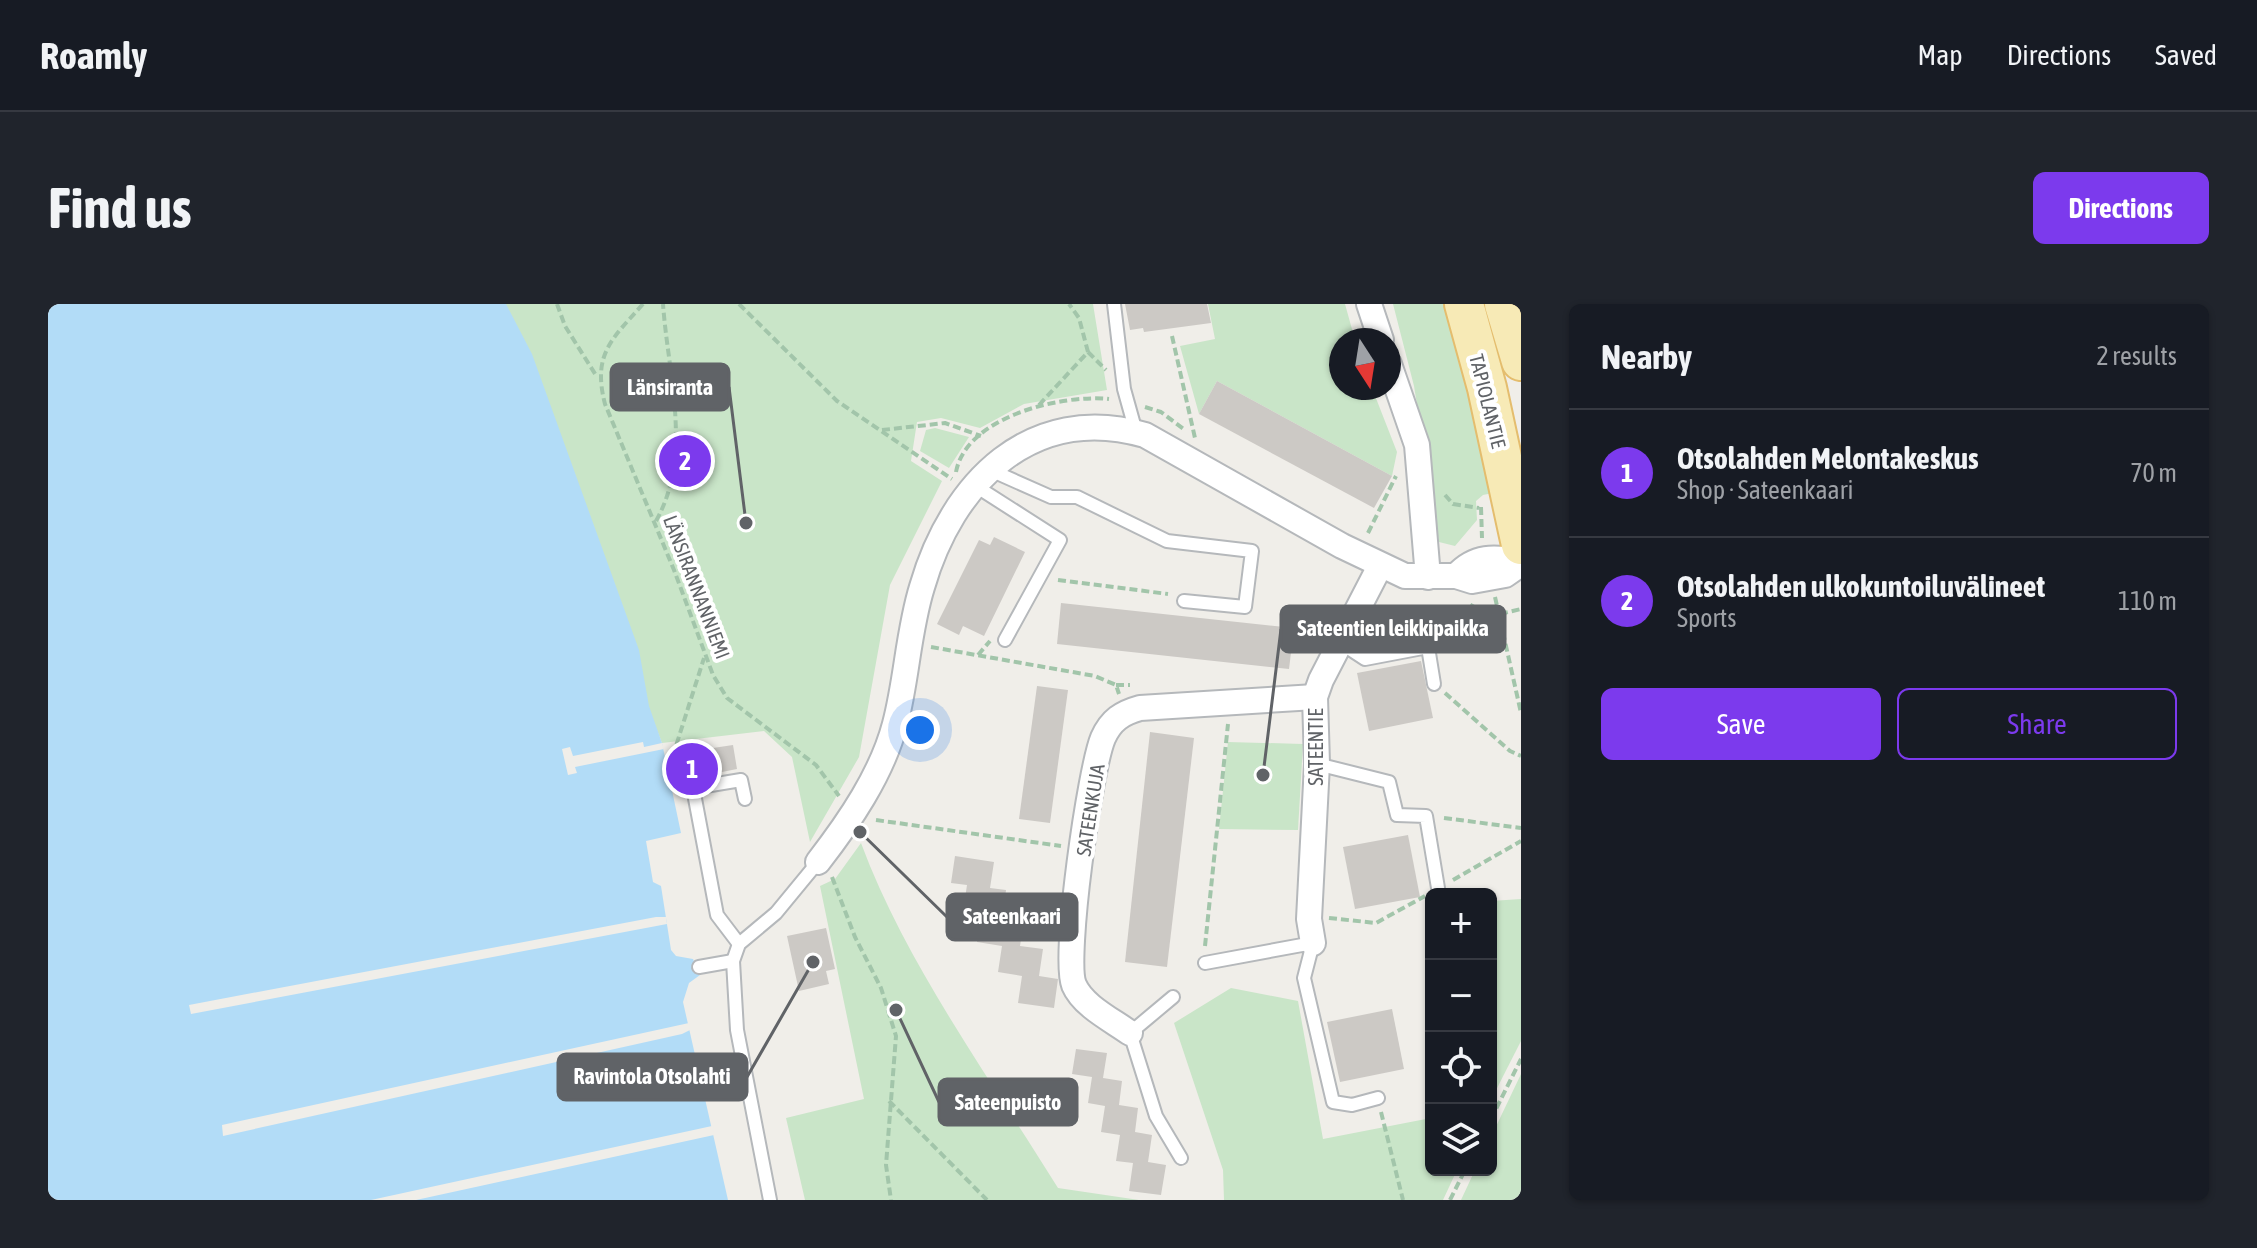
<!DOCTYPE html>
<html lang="en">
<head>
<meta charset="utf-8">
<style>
	:root { --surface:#171b24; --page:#20242c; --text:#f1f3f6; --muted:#9ea1a6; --line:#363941; --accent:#7c3aed }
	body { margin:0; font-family:"Asap Condensed",sans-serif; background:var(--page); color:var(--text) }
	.controls { position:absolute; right:24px; bottom:24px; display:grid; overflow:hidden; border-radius:12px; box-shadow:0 2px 6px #0004 }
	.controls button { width:72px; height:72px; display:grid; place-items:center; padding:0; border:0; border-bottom:2px solid var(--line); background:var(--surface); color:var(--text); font:40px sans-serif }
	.compass { position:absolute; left:1281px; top:24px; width:72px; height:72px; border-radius:50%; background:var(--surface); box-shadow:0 2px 6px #0004; rotate:168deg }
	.you { position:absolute; left:872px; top:426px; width:28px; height:28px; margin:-20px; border:6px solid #fff; border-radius:50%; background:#1a73e8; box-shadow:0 0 0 12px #1a73e833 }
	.badge { display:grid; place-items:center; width:52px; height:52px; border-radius:50%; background:var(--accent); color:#fff; font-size:26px; font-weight:700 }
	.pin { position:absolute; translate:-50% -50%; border:4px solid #fff; box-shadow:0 2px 8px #0006 }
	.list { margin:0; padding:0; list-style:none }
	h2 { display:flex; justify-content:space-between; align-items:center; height:104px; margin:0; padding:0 32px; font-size:34px }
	h2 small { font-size:26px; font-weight:400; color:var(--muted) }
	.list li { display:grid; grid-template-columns:52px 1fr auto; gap:24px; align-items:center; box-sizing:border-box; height:128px; padding:0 32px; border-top:2px solid var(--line) }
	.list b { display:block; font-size:30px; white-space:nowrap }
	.list p { margin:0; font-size:26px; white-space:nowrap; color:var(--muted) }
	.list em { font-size:26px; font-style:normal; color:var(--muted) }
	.actions { display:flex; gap:16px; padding:24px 32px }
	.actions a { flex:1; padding:18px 0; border:2px solid var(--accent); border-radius:12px; text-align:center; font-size:28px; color:var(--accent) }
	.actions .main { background:var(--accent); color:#fff }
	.icon { flex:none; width:44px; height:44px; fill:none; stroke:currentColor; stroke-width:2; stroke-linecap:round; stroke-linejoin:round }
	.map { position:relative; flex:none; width:1473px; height:896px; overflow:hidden; border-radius:12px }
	header { display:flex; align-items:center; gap:48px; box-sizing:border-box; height:112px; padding:0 40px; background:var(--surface); border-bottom:2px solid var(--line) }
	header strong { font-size:38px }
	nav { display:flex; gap:44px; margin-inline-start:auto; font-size:28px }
	.intro { display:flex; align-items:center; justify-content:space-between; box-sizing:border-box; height:192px; padding:0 48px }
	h1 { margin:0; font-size:56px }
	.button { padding:20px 36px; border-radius:12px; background:var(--accent); color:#fff; font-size:28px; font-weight:700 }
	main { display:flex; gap:48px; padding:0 48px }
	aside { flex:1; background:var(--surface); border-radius:12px; box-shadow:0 2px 6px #0004 }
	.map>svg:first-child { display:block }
	.green { fill:#c9e5c8 }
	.water { fill:#b2dcf7 }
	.pier { fill:#f0eee9 }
	.building { fill:#ccc9c5 }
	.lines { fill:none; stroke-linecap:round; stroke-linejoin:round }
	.service-casing { stroke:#b5b8bb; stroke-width:16 }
	.minor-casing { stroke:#b5b8bb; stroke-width:28 }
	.primary-casing { stroke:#e4bd6e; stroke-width:42 }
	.path { stroke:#a2c5aa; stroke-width:4; stroke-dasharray:8 4; stroke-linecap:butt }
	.service { stroke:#fff; stroke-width:12 }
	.minor { stroke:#fff; stroke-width:24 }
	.primary { stroke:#f7eab6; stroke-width:38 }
	.labels { text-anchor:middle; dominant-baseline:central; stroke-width:8; stroke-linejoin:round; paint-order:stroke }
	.street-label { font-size:20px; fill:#606367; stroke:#fff }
	.leader { fill:none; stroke:#606367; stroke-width:3 }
	.callout-dot { fill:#606367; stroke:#fff; stroke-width:3 }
	.callout { fill:#606367; stroke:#606367; stroke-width:3 }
	.callout-label { font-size:22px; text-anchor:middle; font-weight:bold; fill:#fff }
</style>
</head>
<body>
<header>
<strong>Roamly</strong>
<nav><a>Map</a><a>Directions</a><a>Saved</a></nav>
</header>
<div class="intro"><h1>Find us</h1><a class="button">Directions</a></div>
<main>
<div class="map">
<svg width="1473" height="896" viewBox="0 0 1473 896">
	<rect width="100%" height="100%" fill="#f0eee9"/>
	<g class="green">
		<polygon points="442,0 1045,0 1059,86 976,100 932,124 893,114 869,118 863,157 894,177 842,281 811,453 762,538 744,453 716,427 614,439"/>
		<polygon points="1160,0 1297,0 1307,36 1293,36 1293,84 1324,84 1349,148 1344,172 1169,77 1151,110 1132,42 1167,35"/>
		<polygon points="1345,0 1401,0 1450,188 1435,191 1428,197 1429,216 1407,242 1391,238 1366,82"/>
		<polygon points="887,124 921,133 901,164 872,147 878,126"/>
		<polygon points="1180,438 1255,440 1250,526 1171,525"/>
		<path d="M813,539C858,660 942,774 1010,884L1091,896H757L738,814L816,795L772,582L787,575Z"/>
		<polygon points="1473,595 1473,737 1443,796 1443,597"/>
		<polygon points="1183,684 1250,697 1275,835 1383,814 1383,866 1409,866 1395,896 1176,896 1175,866 1126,719"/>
		<polygon points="1473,770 1473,896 1413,896 1427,866 1443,866 1443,833"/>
	</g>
	<polygon class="water" points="0,0 458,0 484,50 591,346 601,402 614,439 633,529 598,537 605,578 613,582 623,646 628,652 645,655 652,671 641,679 635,698 680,896 0,896"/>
	<g class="pier">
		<polygon points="595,438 596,443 614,439 616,445 527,463 529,469 520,471 514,445 522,443 525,452"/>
		<polygon points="608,613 618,613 619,620 143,710 141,701"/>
		<polygon points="641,719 642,726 634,730 175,832 174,821"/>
		<polygon points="664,822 666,831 368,896 323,896"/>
	</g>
	<g class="building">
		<polygon points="1077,0 1159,0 1163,19 1096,28 1095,24 1082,26"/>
		<polygon points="1169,77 1344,172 1326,204 1151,110"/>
		<polygon points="946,233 977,248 936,332 915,322 911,331 889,320 931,236 942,241"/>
		<polygon points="1013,299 1246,324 1241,365 1009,340"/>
		<polygon points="1373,357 1385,414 1321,427 1309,369"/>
		<polygon points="989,382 1020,386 1002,519 971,515"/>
		<polygon points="1102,428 1146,434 1119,663 1077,658"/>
		<polygon points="685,441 689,465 669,469 665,444"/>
		<polygon points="1360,531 1372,593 1307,605 1295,543"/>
		<polygon points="907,552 946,558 942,584 958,586 955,611 976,615 972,642 995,645 991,672 1010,675 1006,704 970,699 974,672 950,668 954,642 929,638 933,611 915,608 919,581 903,579"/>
		<polygon points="778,624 787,665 778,667 781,680 751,687 739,632"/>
		<polygon points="1344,705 1356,765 1292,778 1279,718"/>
		<polygon points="1028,745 1059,749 1055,774 1074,777 1071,801 1090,804 1087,828 1104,831 1100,858 1118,861 1113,891 1081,887 1085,859 1068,857 1072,831 1053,828 1057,802 1040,799 1044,773 1024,770"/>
	</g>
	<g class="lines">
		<defs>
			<g id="service">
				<polyline points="1066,0 1076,85 1088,128"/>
				<polyline points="940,165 1003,193 1029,193 1119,237 1204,247 1197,303 1136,297"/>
				<polyline points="926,181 1012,236 957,336"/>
				<polyline points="1291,338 1317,355 1380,343 1386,380"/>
				<polyline points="1269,460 1341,478 1349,511 1378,512 1390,584"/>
				<polyline points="691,640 669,611 645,484 693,476 697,495"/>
				<polyline points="1157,659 1265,639 1256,674 1285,798 1304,801 1330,794"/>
				<polyline points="651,663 685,657"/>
				<polyline points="1125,693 1082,729 1108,812 1133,854"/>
				<polyline points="722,896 689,726 685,657 691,640 728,609 770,558"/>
			</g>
			<g id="minor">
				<polyline points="1321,0 1333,36"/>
				<polyline points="1341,60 1369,141 1380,273"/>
				<path d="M1408,272C1427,251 1446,253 1473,257"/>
				<path d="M770,558C801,518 834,470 847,420C859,375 860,328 874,283C904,179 983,98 1097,131L1294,242L1357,272H1408L1424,277L1457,271L1473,260"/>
				<polyline points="1265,639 1261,615 1269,460 1267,393 1273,376 1332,262"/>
				<path d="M1082,729C1064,716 1035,702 1026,681C1015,654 1042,465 1055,434C1063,416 1074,409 1092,404L1267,393"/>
			</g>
			<g id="primary">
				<polyline points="1416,0 1439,84 1473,241"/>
				<polyline points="1456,0 1473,57"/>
			</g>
		</defs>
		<use href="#service" class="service-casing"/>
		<use href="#minor" class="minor-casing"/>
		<use href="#primary" class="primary-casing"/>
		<g class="path">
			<polyline points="509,0 517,22 549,73"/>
			<path d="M595,0C564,35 544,50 557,100L626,266L665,371L679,394L768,461L791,492"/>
			<polyline points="691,0 789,97 904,175"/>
			<polyline points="1124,32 1147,134"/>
			<polyline points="1040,48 1058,66"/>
			<polyline points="991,101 1040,48 1031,14 1021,0"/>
			<polyline points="1097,103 1113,108 1137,126"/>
			<polyline points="834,126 897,119 933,132"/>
			<path d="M908,168C918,113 1013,90 1061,95"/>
			<polyline points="1397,191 1405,200 1431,204"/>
			<polyline points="1433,203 1434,234"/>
			<path d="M608,217C645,151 620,71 615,0"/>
			<polyline points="1320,229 1348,172"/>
			<polyline points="1010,276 1120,290"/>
			<polyline points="1447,293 1473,409"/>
			<polyline points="1452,310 1473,305"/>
			<polyline points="1395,340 1401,339 1425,300"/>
			<polyline points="883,343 1047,372 1068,381 1071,390"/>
			<polyline points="930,351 942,337"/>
			<polyline points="1068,381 1082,381"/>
			<polyline points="1397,389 1462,447 1473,452"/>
			<polyline points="630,476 627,445 656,354"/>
			<polyline points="1396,514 1473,524"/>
			<polyline points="828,516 1013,542"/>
			<polyline points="784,573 807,633 833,684 848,732 838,861 843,896"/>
			<polyline points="1405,576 1473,537"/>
			<polyline points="1281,614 1328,619 1377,592"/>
			<polyline points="1157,642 1180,420"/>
			<polyline points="841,797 939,896"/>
			<polyline points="1333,808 1355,896"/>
			<polyline points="1443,815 1473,755"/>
			<polyline points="1402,896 1417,866"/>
		</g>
		<use href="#service" class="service"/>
		<use href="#minor" class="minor"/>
		<use href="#primary" class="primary"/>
	</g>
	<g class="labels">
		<g class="street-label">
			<text transform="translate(1440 97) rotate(76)">TAPIOLANTIE</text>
			<text transform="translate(649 283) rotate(69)">LÄNSIRANNANNIEMI</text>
			<text transform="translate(1267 443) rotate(-90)">SATEENTIE</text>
			<text transform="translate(1042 506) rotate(-81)">SATEENKUJA</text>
		</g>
	</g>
	<path class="leader" d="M698 219L681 83M1215 471L1233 325M812 528L899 613M765 658L699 773M848 706L891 798"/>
	<g class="callout-dot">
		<circle cx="698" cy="219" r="8"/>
		<circle cx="1215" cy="471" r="8"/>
		<circle cx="812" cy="528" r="8"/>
		<circle cx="765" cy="658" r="8"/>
		<circle cx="848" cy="706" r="8"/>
	</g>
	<g class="callout">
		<rect x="563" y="60" width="118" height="46" rx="8"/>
		<rect x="1233" y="302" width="224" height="46" rx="8"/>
		<rect x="899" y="590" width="130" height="46" rx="8"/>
		<rect x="510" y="750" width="189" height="46" rx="8"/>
		<rect x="891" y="775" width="138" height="46" rx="8"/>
	</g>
	<g class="callout-label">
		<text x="622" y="91">Länsiranta</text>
		<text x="1345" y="332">Sateentien leikkipaikka</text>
		<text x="964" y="620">Sateenkaari</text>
		<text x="604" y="780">Ravintola Otsolahti</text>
		<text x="960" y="806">Sateenpuisto</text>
	</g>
</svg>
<div class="controls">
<button>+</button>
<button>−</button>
<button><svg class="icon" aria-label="locate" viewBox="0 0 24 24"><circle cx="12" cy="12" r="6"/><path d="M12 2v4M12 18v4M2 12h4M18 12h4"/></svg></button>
<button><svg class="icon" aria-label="layers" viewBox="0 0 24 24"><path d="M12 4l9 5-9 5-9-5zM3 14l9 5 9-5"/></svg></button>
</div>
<svg class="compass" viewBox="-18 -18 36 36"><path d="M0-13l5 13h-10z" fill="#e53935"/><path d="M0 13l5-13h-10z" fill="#9ea1a6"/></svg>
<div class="you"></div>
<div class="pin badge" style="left:644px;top:465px">1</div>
<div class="pin badge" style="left:637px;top:157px">2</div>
</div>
<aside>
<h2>Nearby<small>2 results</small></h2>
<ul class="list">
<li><span class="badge">1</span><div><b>Otsolahden Melontakeskus</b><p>Shop · Sateenkaari</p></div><em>70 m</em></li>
<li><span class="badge">2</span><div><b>Otsolahden ulkokuntoiluvälineet</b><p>Sports</p></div><em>110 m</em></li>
</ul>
<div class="actions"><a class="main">Save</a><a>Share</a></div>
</aside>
</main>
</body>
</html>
